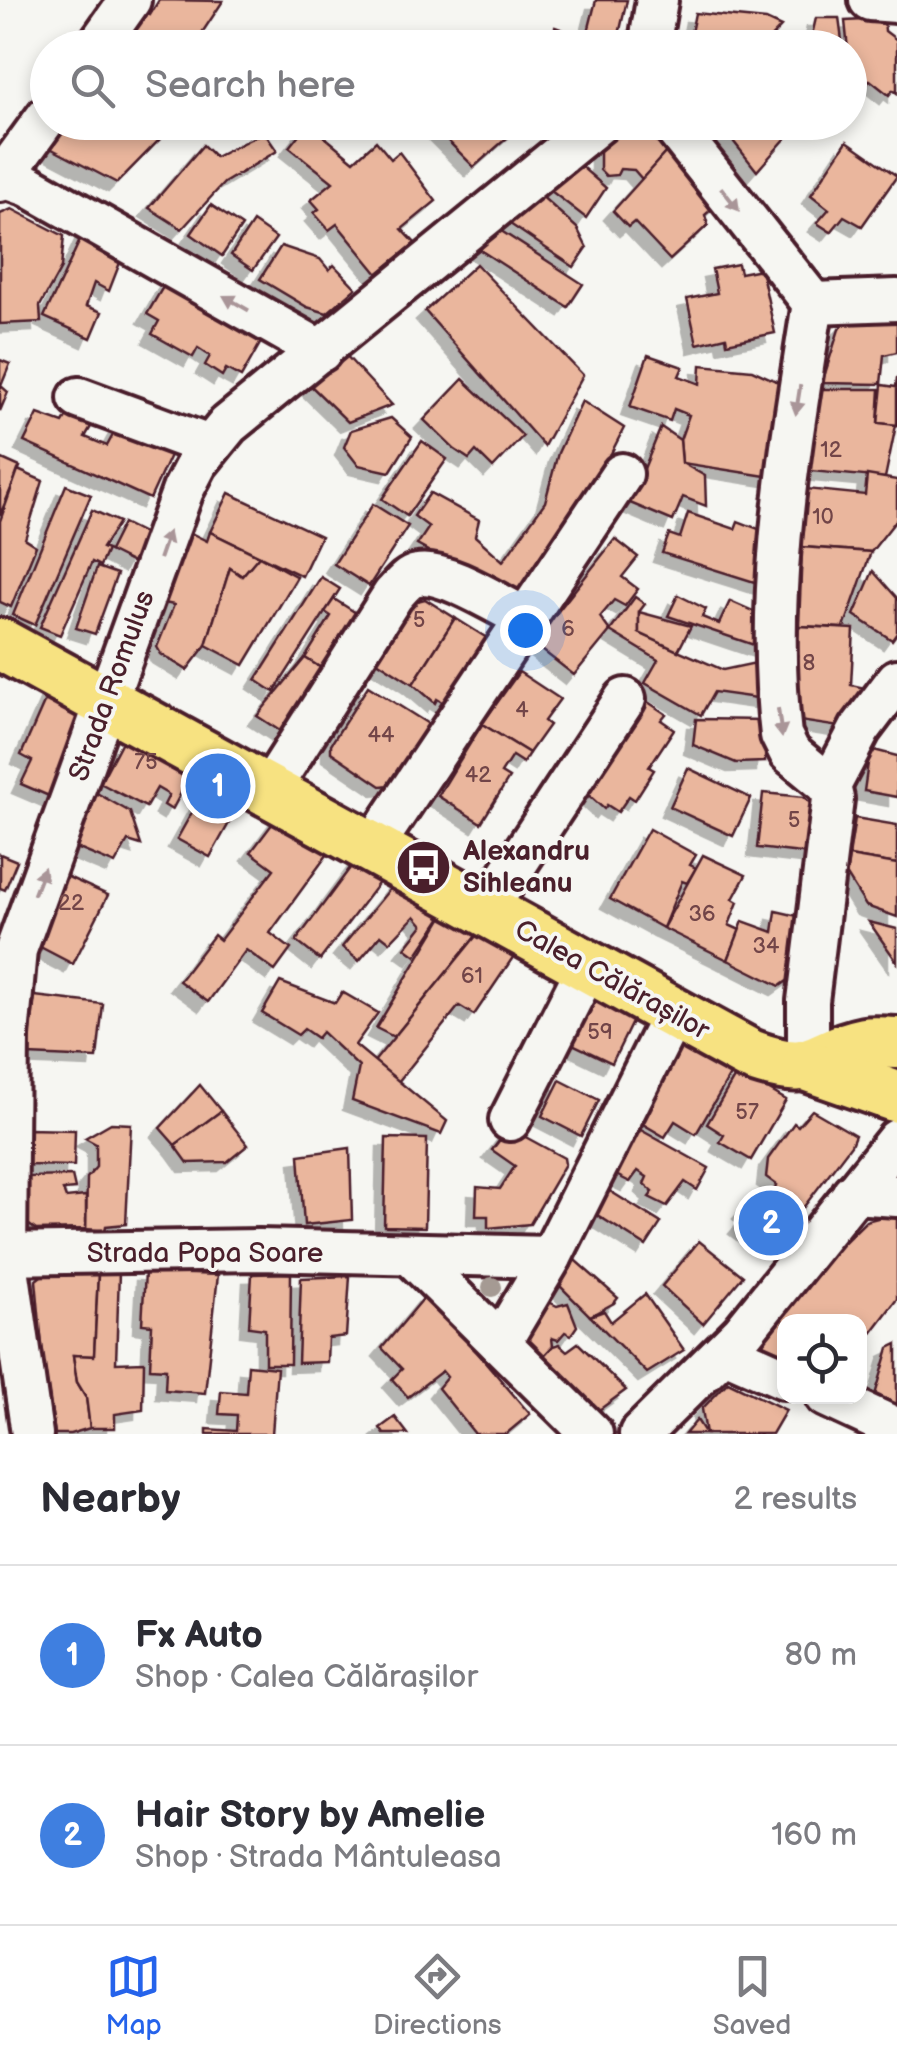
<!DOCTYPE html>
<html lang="en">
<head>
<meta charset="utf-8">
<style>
	:root { --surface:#fff; --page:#f2f2f3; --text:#2b2b33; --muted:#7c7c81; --line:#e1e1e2; --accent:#2563eb }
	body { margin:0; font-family:"Balsamiq Sans",sans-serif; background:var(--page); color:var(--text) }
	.controls { position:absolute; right:30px; bottom:30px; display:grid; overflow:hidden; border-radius:20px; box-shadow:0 5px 15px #0003 }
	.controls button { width:90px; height:90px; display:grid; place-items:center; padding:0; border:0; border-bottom:2px solid var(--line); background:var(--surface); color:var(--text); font:50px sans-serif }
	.you { position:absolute; left:525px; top:630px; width:35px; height:35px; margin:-25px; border:8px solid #fff; border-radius:50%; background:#1a73e8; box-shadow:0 0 0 15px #1a73e833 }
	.badge { display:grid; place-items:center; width:65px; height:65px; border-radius:50%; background:var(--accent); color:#fff; font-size:32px; font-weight:700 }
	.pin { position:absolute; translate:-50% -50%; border:5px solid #fff; box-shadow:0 2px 10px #0006 }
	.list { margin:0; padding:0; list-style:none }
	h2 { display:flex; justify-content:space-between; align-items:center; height:130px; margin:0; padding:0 40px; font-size:42px }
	h2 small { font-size:32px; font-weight:400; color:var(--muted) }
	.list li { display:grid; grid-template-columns:65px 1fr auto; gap:30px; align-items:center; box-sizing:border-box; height:180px; padding:0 40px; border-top:2px solid var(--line) }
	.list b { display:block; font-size:38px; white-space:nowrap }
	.list p { margin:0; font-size:32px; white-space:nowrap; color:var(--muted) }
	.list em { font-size:32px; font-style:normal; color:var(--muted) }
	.icon { flex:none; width:55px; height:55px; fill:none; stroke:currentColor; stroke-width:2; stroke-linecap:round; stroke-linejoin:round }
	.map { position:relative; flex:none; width:897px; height:1434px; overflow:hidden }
	.search { position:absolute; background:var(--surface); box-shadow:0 5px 15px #0003; left:30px; right:30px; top:30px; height:110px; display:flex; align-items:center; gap:25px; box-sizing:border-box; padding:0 35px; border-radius:55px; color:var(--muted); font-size:38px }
	.sheet { height:490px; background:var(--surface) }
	nav { display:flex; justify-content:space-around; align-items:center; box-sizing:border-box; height:140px; border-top:2px solid var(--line); background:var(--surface); font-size:28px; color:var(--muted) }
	nav a { display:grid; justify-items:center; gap:5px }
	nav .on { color:var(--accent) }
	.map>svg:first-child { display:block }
	.building { fill:#eab69d; stroke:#4a1f2b; stroke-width:2.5; filter:url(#shadow) }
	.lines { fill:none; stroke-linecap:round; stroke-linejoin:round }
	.minor-casing { stroke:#4a1f2b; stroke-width:48 }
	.major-casing { stroke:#4a1f2b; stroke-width:58 }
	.minor { stroke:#f6f6f2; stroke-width:40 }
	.major { stroke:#f7e281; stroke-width:50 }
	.tree { fill:#a59a93 }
	.oneway { fill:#a99598 }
	.labels { text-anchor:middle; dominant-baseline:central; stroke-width:8; stroke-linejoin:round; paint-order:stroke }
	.number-label { font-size:22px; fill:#724548 }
	.street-label { font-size:28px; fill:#4a1f2b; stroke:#f6f6f2 }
	.poi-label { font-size:28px; font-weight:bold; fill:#4a1f2b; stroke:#f6f6f2; text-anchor:start }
</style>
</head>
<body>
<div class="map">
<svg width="897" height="1434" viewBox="0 0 897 1434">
	<defs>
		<filter id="shadow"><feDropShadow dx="-9" dy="9" stdDeviation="0" flood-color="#0004"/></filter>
	</defs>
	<rect width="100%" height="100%" fill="#f6f6f2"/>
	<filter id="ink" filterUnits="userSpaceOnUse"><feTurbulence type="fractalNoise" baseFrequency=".01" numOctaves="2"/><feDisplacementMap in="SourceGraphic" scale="20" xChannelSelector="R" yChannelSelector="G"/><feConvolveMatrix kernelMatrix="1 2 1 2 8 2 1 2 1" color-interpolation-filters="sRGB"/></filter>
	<g filter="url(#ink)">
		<g class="building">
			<polygon points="159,0 223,1 192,48 111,48 137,7 150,15"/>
			<polygon points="596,0 627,0 617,43 587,36"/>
			<polygon points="695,13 766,20 781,27 761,48 688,48"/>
			<polygon points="816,18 839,18 843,48 809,48"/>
			<polygon points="884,19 885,31 897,40 897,93 893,90 889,95 870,80 863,89 851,79 845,21"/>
			<polygon points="555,27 599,43 598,48 548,48"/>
			<polygon points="450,30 479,48 436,48"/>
			<polygon points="58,122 156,122 168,131 117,183 52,149 49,133"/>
			<polygon points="446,122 525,122 474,167 438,131"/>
			<polygon points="718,122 800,122 757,171"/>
			<polygon points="308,123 354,161 376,141 391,159 399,152 436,201 402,229 415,243 378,274 337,224 329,230 314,213 319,209 311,200 333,182 289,147"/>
			<polygon points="605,128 647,128 667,151 642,179 634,170 620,169 617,175 606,176 600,170 600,153 592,153"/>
			<polygon points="264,132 277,151 224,183 182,229 149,208 203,145 215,157"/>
			<polygon points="847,141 897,176 862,226 844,216 831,232 817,223 829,209 811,195"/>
			<polygon points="667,151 719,203 705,215 708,225 670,260 634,222 628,227 613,211"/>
			<polygon points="568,155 606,188 586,218 542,184"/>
			<polygon points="528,184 577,228 587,248 574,267 504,220"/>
			<polygon points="211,205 242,226 222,256 191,234"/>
			<polygon points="12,209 64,236 61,268 40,306 41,322 0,324 0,214"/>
			<polygon points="253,222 276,238 253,270 231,255"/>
			<polygon points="88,223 128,242 109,291 94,283 86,306 102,312 91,338 44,317"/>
			<polygon points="495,227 583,284 568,307 480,250"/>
			<polygon points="281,246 320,259 329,270 334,265 356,288 327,313 307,307 260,279"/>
			<polygon points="476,264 583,375 544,446 425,311"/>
			<polygon points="738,264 740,273 761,269 775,333 727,343 726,337 697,344 687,299 717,293 712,269"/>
			<polygon points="167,280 265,335 241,377 226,369 222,376 205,365 210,356 198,348 193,357 152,334 159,321 147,314"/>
			<polygon points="897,305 897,352 884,355 881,384 822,383 839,329 861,309"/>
			<polygon points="344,353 392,405 348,422 308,383"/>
			<polygon points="648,355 683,367 679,376 700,384 701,365 752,370 785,385 772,477 682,463 680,440 689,415 674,409 670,421 630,407"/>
			<polygon points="0,360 10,364 1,386 8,392 0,411"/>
			<polygon points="897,377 897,425 878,423 882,385 896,387"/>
			<polygon points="463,379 523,436 493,468 476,451 469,459 454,449 424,420"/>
			<polygon points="821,389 880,389 878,423 896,425 885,478 810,471"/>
			<polygon points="582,401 624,428 576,522 515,598 417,545 429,527 414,516 430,493 479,520 475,536 503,561 545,502 558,453"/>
			<polygon points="69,413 92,425 85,437 107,446 121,420 171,453 150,499 24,442 38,414 63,423"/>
			<polygon points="391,418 412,437 390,472 358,465 344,447 351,430"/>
			<polygon points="661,427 680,440 682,463 705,476 706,506 683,497 673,521 630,503"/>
			<polygon points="422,441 447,459 407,516 382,499"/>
			<polygon points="0,458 20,467 0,515"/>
			<polygon points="18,470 43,481 25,539 36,546 11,607 0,602 0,521"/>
			<polygon points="867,475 897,480 897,519 871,552 802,547 807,489 865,495"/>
			<polygon points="66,485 91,495 35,625 13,615"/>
			<polygon points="229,493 321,536 302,576 210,532"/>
			<polygon points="373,504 408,526 369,586 334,564"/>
			<polygon points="92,510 119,522 102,548 107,550 100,566 92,562 60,635 40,627"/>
			<polygon points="688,513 735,529 738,521 764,531 764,585 662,553 669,534 680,538"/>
			<polygon points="123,523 147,535 133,563 109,551"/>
			<polygon points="189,532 207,541 210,532 259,556 242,576 230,568 206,645 187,670 161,654 157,647 174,605 154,601"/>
			<polygon points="615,539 638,557 622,577 638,589 625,606 614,600 600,617 610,631 574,675 533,643"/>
			<polygon points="802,547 871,552 844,628 799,626"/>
			<polygon points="259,556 297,577 244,665 206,645 230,568 242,576"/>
			<polygon points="97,567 117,574 95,634 76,628"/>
			<polygon points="873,571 897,598 897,633 892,640 854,615"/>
			<polygon points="321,577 340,589 274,692 256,680"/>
			<polygon points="678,595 706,609 702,617 719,624 730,601 762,615 760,647 668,616"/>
			<polygon points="635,597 645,604 639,612 639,633 723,670 765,661 764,699 714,692 701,715 645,683 658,660 610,631"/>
			<polygon points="334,599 364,618 329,673 305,658 331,616 325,612"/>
			<polygon points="425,599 455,618 413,684 374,659 409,603"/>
			<polygon points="639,612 691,626 678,651 639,633"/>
			<polygon points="455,618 487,638 491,649 452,708 437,699 435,703 413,684"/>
			<polygon points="799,626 854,629 851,685 870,689 846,728 793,720"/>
			<polygon points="305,658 329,673 287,731 280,731 257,716"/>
			<polygon points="519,672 560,699 544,721 549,725 529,753 482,724"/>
			<polygon points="368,686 430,725 389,785 381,786 331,752 331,744"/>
			<polygon points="51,687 96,708 56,799 21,784 32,761 21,755"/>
			<polygon points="642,698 666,714 661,720 674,729 649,767 654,770 635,800 629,796 618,812 607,805 604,809 575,783"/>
			<polygon points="696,719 766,720 765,762 736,763 693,745"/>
			<polygon points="482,724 529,753 523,763 512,756 501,773 509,778 481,823 438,796"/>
			<polygon points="144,737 196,765 172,810 164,805 169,795 157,788 146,807 100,783 121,743"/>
			<polygon points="870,749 897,756 897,797 864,791"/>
			<polygon points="688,768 751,798 733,836 670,807"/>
			<polygon points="214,773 247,791 210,857 177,839"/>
			<polygon points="95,792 130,812 141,845 128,841 115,864 74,847"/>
			<polygon points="763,793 804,797 815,808 810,854 757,848"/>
			<polygon points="285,807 335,844 270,933 291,949 275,971 246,950 208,1002 179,981 214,935 220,940 274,869 251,852"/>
			<polygon points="855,818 897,825 897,864 849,856"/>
			<polygon points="649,829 696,855 690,865 696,868 687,883 682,881 663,928 610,899"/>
			<polygon points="0,854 17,861 5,890 0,888"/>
			<polygon points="703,855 746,875 733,899 738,902 729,925 740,930 728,960 663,928"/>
			<polygon points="359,856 387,872 320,960 296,941"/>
			<polygon points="849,856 897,864 897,917 866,906 846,874"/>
			<polygon points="57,872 108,895 73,964 25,939"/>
			<polygon points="398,879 450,905 416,956 405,948 423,925 415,916 390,942 381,935 359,961 342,947"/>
			<polygon points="450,905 485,925 394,1037 376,1028"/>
			<polygon points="776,911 802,917 797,974 780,986 728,960 743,921 773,932"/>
			<polygon points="869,922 897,929 897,962"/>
			<polygon points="485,925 520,947 474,1015 459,1006 398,1082 373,1063"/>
			<polygon points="280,982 335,1003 342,992 378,1013 355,1045 447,1121 441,1134 352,1101 359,1067 322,1032 317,1038 304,1029 298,1035 262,1013"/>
			<polygon points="591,987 638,1010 612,1063 568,1042"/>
			<polygon points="35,996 103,1004 97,1058 28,1055"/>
			<polygon points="681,1040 732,1072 696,1134 675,1121 665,1137 636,1120"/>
			<polygon points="738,1071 786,1100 751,1160 720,1142 724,1135 707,1124"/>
			<polygon points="560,1080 599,1100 581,1136 542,1116"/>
			<polygon points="200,1085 221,1111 175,1145 160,1128"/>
			<polygon points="812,1110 855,1135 851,1145 777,1242 762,1230 754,1237 738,1225 747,1215 742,1210 753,1198 764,1206 777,1185 766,1177 768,1159 794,1123 798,1126"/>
			<polygon points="221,1111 248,1145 227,1162 188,1163 175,1145"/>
			<polygon points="111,1123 131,1124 126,1224 106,1226 105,1231 86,1229 87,1178 96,1167 96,1144 85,1138"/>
			<polygon points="509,1128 564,1158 565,1164 530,1224 488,1228 488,1216 476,1216 477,1187 500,1189 515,1166 492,1150"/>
			<polygon points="26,1129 75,1130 74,1166 26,1165"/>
			<polygon points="639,1129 709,1168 697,1190 685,1182 667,1206 649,1197 653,1192 644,1184 647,1177 638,1171 630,1182 614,1174"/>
			<polygon points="386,1138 427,1139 425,1227 384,1226"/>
			<polygon points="350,1148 352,1220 304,1225 299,1155"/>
			<polygon points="72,1176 75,1189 63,1190 66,1198 86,1196 86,1229 36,1230 24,1221 24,1177"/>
			<polygon points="605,1188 661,1223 646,1246 591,1211"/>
			<polygon points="897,1213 897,1299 860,1348 860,1322 784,1322 784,1358 767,1352 761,1345 769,1316 866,1221"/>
			<polygon points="699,1241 743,1276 703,1324 662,1286"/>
			<polygon points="568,1254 618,1298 614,1303 590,1316 554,1280"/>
			<polygon points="49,1270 98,1275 94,1356 73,1355 77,1382 86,1397 90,1428 70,1434 55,1434 43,1357 36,1280"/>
			<polygon points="119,1272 116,1363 144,1362 143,1410 115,1414 115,1428 90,1428 86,1397 77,1382 73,1355 94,1356 98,1275"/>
			<polygon points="145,1272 218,1275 205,1393 165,1390 166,1369 150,1368 152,1325 142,1324"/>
			<polygon points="291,1273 290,1364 265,1364 265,1329 249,1327 252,1274"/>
			<polygon points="350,1276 346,1336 328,1338 327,1362 298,1363 301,1278"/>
			<polygon points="427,1294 530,1414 506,1434 475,1434 438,1388 447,1377 442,1371 408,1397 392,1379 402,1369 382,1348"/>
			<polygon points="645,1294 684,1350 647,1373 590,1316 604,1311 611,1322"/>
			<polygon points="543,1299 557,1306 568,1303 577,1326 571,1335 565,1332 558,1340 552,1338 553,1346 537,1363 518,1336"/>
			<polygon points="578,1343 626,1390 595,1413 537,1363 553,1346 559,1344 567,1351"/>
			<polygon points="897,1344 897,1405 875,1395 889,1348"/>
			<polygon points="248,1365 277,1368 272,1434 207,1434 207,1429 236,1431 237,1415 219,1414 221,1391 246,1393"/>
			<polygon points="728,1382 786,1410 772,1434 706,1434 702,1409"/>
			<polygon points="395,1417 408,1434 384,1434 380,1428"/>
			<polygon points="697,1420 706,1434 685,1434"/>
		</g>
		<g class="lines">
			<defs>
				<g id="minor">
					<polyline points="870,0 897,2"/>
					<polyline points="96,48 130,0"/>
					<polyline points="649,48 657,0"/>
					<polyline points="670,122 813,303"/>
					<polyline points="0,176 29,186 321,351"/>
					<polyline points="0,181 48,115"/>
					<polyline points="813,303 897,300"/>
					<polyline points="79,398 209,446"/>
					<polyline points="830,786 860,729 897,680"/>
					<path d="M269,790L393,595C400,588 407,577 418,575C443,569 499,605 523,617"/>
					<polyline points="373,847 622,474"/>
					<polyline points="486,910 625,699"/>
					<path d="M808,1066V1001L833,799L830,786L790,753L781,735C764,591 791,445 813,303"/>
					<polyline points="510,1120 588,966"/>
					<polyline points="853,1193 897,1196"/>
					<polyline points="0,1254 259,1250 551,1257"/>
					<polyline points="411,1255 592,1434"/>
					<polyline points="500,1343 551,1257 673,1014"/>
					<polyline points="725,1352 784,1378"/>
					<polyline points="826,1396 897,1429"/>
					<polyline points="32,1434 6,1254 8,1036 16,950 183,490 197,463 228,425 600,122"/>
					<polyline points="640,1434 742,1333 897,1140"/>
				</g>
				<g id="major">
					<path d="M0,644L750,1055C817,1080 810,1054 865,1043C874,1041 887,1043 897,1043"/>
					<polyline points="808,1066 897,1097"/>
				</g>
			</defs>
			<use href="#minor" class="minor-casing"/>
			<use href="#major" class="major-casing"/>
			<use href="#minor" class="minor"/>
			<use href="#major" class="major"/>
		</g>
		<circle class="tree" cx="492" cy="1287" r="10"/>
		<defs><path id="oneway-solid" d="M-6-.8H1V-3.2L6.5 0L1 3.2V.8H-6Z" transform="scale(2.5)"/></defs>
		<g class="oneway">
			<use href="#oneway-solid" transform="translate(730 199) rotate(52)"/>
			<use href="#oneway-solid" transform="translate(236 303) rotate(-150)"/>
			<use href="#oneway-solid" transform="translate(798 400) rotate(99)"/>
			<use href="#oneway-solid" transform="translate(164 545) rotate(-71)"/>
			<use href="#oneway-solid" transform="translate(780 723) rotate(82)"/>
			<use href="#oneway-solid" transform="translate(39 881) rotate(-69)"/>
		</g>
	</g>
	<defs>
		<symbol id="bus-disc" viewBox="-11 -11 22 22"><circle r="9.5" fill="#4a1f2b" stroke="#f6f6f2"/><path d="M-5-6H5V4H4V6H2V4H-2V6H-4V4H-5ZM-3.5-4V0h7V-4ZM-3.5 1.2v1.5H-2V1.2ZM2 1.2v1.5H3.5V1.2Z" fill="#fff"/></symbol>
	</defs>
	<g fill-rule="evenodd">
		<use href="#bus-disc" x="392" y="836" width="63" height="63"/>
	</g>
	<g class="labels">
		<g class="number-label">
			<text x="831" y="450">12</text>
			<text x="823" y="517">10</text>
			<text x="419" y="620">5</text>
			<text x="568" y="629">6</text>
			<text x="809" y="663">8</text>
			<text x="522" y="710">4</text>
			<text x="381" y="735">44</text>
			<text x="146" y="762">75</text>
			<text x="478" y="775">42</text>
			<text x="794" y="820">5</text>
			<text x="71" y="903">22</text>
			<text x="702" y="914">36</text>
			<text x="766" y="946">34</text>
			<text x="472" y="976">61</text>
			<text x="600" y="1032">59</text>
			<text x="747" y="1112">57</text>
		</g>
		<g class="street-label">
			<text transform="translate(112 686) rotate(-70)">Strada Romulus</text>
			<text transform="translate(612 980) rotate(29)">Calea Călărașilor</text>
			<text x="205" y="1253">Strada Popa Soare</text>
		</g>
		<g class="poi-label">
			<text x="463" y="851">Alexandru<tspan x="463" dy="32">Sihleanu</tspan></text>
		</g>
	</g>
</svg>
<div class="controls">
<button><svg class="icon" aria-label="locate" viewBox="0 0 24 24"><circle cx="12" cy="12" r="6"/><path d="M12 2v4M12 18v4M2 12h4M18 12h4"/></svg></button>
</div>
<div class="you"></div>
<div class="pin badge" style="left:218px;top:786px;background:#3f7fe0">1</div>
<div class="pin badge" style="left:771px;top:1223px;background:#3f7fe0">2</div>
<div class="search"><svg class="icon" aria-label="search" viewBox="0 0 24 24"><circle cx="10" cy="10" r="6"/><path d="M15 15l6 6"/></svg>Search here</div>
</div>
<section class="sheet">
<h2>Nearby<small>2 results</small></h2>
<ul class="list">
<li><span class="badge" style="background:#3f7fe0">1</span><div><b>Fx Auto</b><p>Shop · Calea Călărașilor</p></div><em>80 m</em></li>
<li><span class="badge" style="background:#3f7fe0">2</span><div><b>Hair Story by Amelie</b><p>Shop · Strada Mântuleasa</p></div><em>160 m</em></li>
</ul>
</section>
<nav>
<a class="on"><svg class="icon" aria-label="map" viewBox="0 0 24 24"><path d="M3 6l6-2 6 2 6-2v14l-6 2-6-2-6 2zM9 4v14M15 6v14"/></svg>Map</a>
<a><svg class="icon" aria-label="directions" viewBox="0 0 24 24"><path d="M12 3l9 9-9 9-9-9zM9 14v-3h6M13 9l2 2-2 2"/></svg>Directions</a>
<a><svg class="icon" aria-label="saved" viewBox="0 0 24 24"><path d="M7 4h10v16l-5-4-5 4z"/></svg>Saved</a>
</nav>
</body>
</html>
